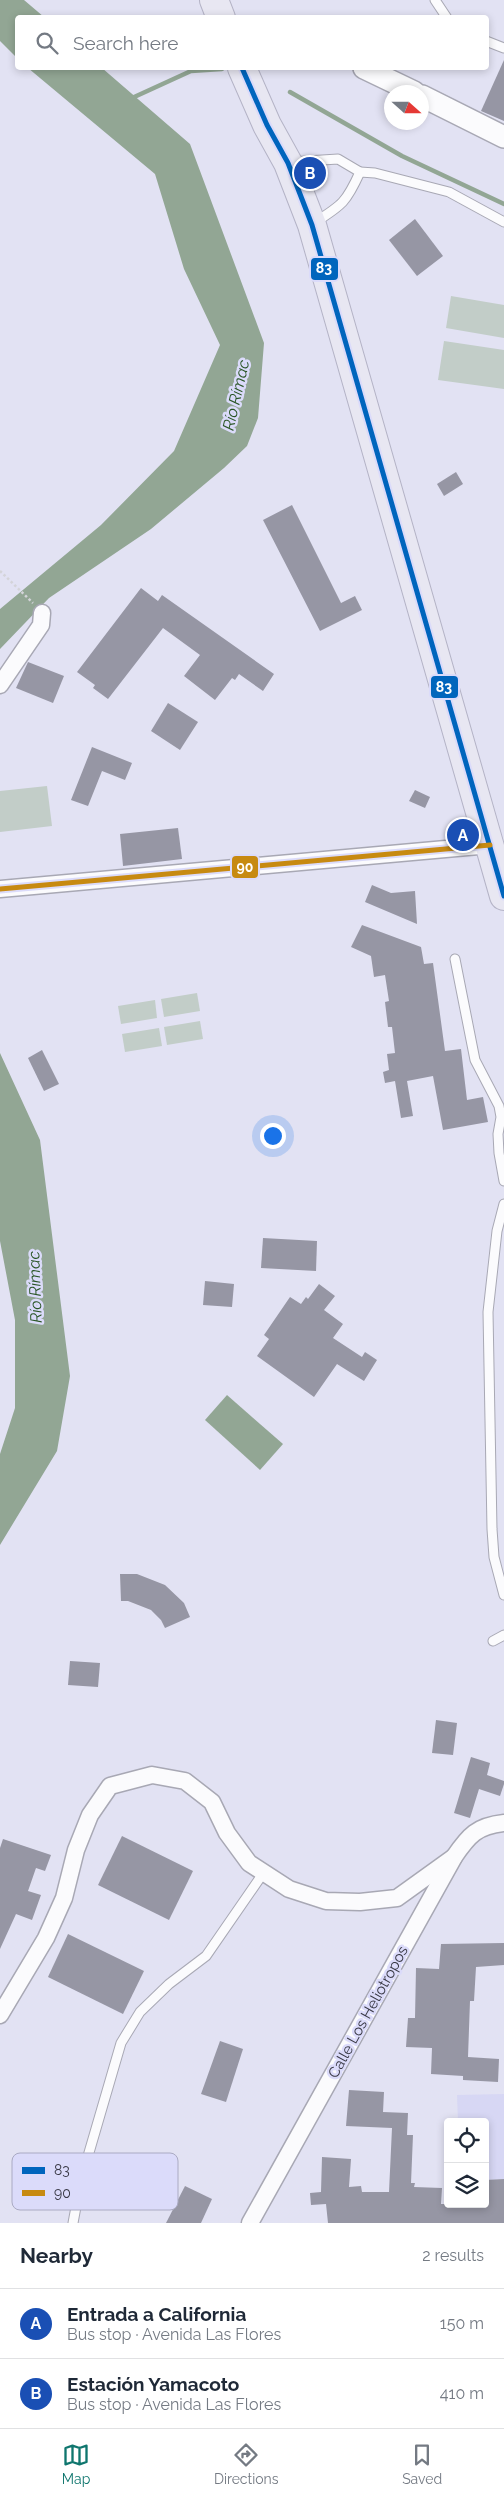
<!DOCTYPE html>
<html lang="en">
<head>
<meta charset="utf-8">
<style>
	:root { --surface:#fff; --page:#f2f2f3; --text:#1f2937; --muted:#747a83; --line:#e0e1e3; --accent:#0f766e }
	body { margin:0; font-family:Raleway,sans-serif; background:var(--page); color:var(--text) }
	.controls { position:absolute; right:15px; bottom:15px; display:grid; overflow:hidden; border-radius:5px; box-shadow:0 2px 8px #0003 }
	.controls button { width:45px; height:45px; display:grid; place-items:center; padding:0; border:0; border-bottom:1px solid var(--line); background:var(--surface); color:var(--text); font:25px sans-serif }
	.compass { position:absolute; left:384px; top:85px; width:45px; height:45px; border-radius:50%; background:var(--surface); box-shadow:0 2px 8px #0003; rotate:111deg }
	.you { position:absolute; left:272px; top:1135px; width:18px; height:18px; margin:-12px; border:4px solid #fff; border-radius:50%; background:#1a73e8; box-shadow:0 0 0 8px #1a73e833 }
	.badge { display:grid; place-items:center; width:32px; height:32px; border-radius:50%; background:var(--accent); color:#fff; font-size:16px; font-weight:700 }
	.pin { position:absolute; translate:-50% -50%; border:2px solid #fff; box-shadow:0 1px 5px #0006 }
	.list { margin:0; padding:0; list-style:none }
	h2 { display:flex; justify-content:space-between; align-items:center; height:65px; margin:0; padding:0 20px; font-size:21px }
	h2 small { font-size:16px; font-weight:400; color:var(--muted) }
	.list li { display:grid; grid-template-columns:32px 1fr auto; gap:15px; align-items:center; box-sizing:border-box; height:70px; padding:0 20px; border-top:1px solid var(--line) }
	.list b { display:block; font-size:19px; white-space:nowrap }
	.list p { margin:0; font-size:16px; white-space:nowrap; color:var(--muted) }
	.list em { font-size:16px; font-style:normal; color:var(--muted) }
	.icon { flex:none; width:28px; height:28px; fill:none; stroke:currentColor; stroke-width:2; stroke-linecap:round; stroke-linejoin:round }
	.map { position:relative; flex:none; width:504px; height:2223px; overflow:hidden }
	.search { position:absolute; background:var(--surface); box-shadow:0 2px 8px #0003; left:15px; right:15px; top:15px; height:55px; display:flex; align-items:center; gap:12px; box-sizing:border-box; padding:0 18px; border-radius:5px; color:var(--muted); font-size:19px }
	.sheet { height:205px; background:var(--surface) }
	nav { display:flex; justify-content:space-around; align-items:center; box-sizing:border-box; height:70px; border-top:1px solid var(--line); background:var(--surface); font-size:14px; color:var(--muted) }
	nav a { display:grid; justify-items:center; gap:2px }
	nav .on { color:var(--accent) }
	.map>svg:first-child { display:block }
	.built { fill:#d7d7f4 }
	.green { fill:#c2cdc8 }
	.water { fill:#92a694 }
	.lines { fill:none; stroke-linecap:round; stroke-linejoin:round }
	.stream { stroke:#92a694; stroke-width:4.5 }
	.building { fill:#9696a4 }
	.service-casing { stroke:#a8a8b4; stroke-width:11 }
	.minor-casing { stroke:#a8a8b4; stroke-width:19 }
	.tertiary-casing { stroke:#a8a8b4; stroke-width:24 }
	.trunk-casing { stroke:#b4b3c6; stroke-width:30 }
	.path { stroke:#d4d4d9; stroke-width:2.5; stroke-dasharray:2.5 2.5; stroke-linecap:butt }
	.service { stroke:#fbfbfd; stroke-width:9 }
	.minor { stroke:#fbfbfd; stroke-width:16 }
	.tertiary { stroke:#fbfbfd; stroke-width:21 }
	.trunk { stroke:#e8e7f2; stroke-width:28 }
	.bus-1-casing { stroke:#dbdbfa; stroke-width:9 }
	.bus-2-casing { stroke:#dbdbfa; stroke-width:9 }
	.bus-1 { stroke:#0065bd; stroke-width:5 }
	.bus-2 { stroke:#c78a11; stroke-width:5 }
	.labels { text-anchor:middle; dominant-baseline:central; stroke-width:5; stroke-linejoin:round; paint-order:stroke }
	.street-label { font-size:15px; fill:#383844; stroke:#dbdbfa }
	.water-label { font-size:16px; font-style:italic; fill:#295525; stroke:#dbdbfa }
	.key { fill:#dbdbfa; stroke:#aaaac3; stroke-width:1 }
	.key-label { font-size:14px; fill:#383844 }
	.line-badge { stroke:#dbdbfa; stroke-width:2 }
	.badge-label { font-size:14px; text-anchor:middle; font-weight:bold; fill:#fff }
</style>
</head>
<body>
<div class="map">
<svg width="504" height="2223" viewBox="0 0 504 2223">
	<rect width="100%" height="100%" fill="#e2e2f3"/>
	<polygon class="built" points="504,2094 504,2179 485,2180 485,2122 458,2122 457,2095"/>
	<g class="green">
		<polygon points="451,296 504,305 504,338 446,328"/>
		<polygon points="444,341 504,350 504,389 438,380"/>
		<polygon points="47,786 52,826 0,832 0,791"/>
		<polygon points="197,993 200,1011 164,1017 161,999"/>
		<polygon points="155,1000 157,1018 121,1024 118,1006"/>
		<polygon points="200,1021 203,1039 167,1045 164,1027"/>
		<polygon points="159,1028 162,1046 125,1052 122,1034"/>
	</g>
	<g class="water">
		<polygon points="0,0 24,0 44,17 18,18 17,58 0,41"/>
		<polygon points="28,68 102,68 190,144 264,343 258,418 247,446 224,468 151,529 49,598 0,649 0,609 101,525 174,451 220,345 184,269 155,174"/>
		<polygon points="0,1053 40,1140 70,1376 57,1451 0,1545 0,1454 15,1408 15,1320 0,1241"/>
		<polygon points="227,1395 283,1444 260,1470 205,1420"/>
	</g>
	<g class="lines">
		<g class="stream">
			<polyline points="290,92 402,156 504,204"/>
			<polyline points="132,98 191,71 222,69"/>
		</g>
	</g>
	<g class="building">
		<polygon points="504,60 504,121 481,111"/>
		<polygon points="415,219 443,256 417,276 389,240"/>
		<polygon points="456,472 463,484 444,496 437,484"/>
		<polygon points="292,505 341,603 355,596 362,610 320,631 263,520"/>
		<polygon points="141,588 158,601 162,595 274,674 263,691 239,674 235,680 232,678 215,700 184,676 200,655 163,628 108,699 93,688 95,685 77,672"/>
		<polygon points="28,662 64,676 53,703 16,688"/>
		<polygon points="168,703 198,722 180,750 151,731"/>
		<polygon points="92,747 132,763 125,780 102,771 88,806 71,800"/>
		<polygon points="415,790 430,797 425,808 409,801"/>
		<polygon points="178,828 182,859 123,866 120,834"/>
		<polygon points="372,885 391,893 415,891 417,924 365,902"/>
		<polygon points="362,925 421,947 424,964 433,963 445,1051 461,1049 467,1100 483,1097 488,1122 443,1130 433,1076 407,1081 413,1116 401,1118 395,1081 385,1083 383,1072 389,1070 387,1054 395,1053 392,1027 388,1027 385,1002 389,1001 385,975 374,977 371,956 351,947"/>
		<polygon points="42,1050 59,1084 44,1091 28,1058"/>
		<polygon points="263,1238 317,1241 316,1271 261,1268"/>
		<polygon points="205,1281 234,1284 232,1307 203,1305"/>
		<polygon points="319,1284 335,1296 324,1310 343,1324 333,1338 362,1357 365,1352 377,1360 364,1381 337,1364 314,1397 257,1356 269,1339 264,1335 290,1297 301,1304 306,1297 308,1299"/>
		<polygon points="120,1574 137,1574 165,1585 184,1603 190,1617 165,1628 161,1620 151,1610 128,1601 121,1601"/>
		<polygon points="70,1661 100,1663 98,1687 68,1685"/>
		<polygon points="436,1720 457,1723 453,1755 432,1753"/>
		<polygon points="471,1757 490,1763 487,1775 504,1781 504,1784 500,1796 479,1789 470,1818 454,1813"/>
		<polygon points="122,1836 193,1871 169,1920 98,1885"/>
		<polygon points="3,1839 51,1855 45,1871 36,1868 28,1891 41,1895 32,1920 16,1914 0,1949 0,1848"/>
		<polygon points="68,1934 144,1971 123,2014 48,1977"/>
		<polygon points="504,1943 504,1965 476,1967 474,2001 470,2001 468,2057 499,2059 498,2082 463,2080 463,2076 431,2074 432,2048 406,2047 408,2018 415,2018 416,1968 439,1969 441,1944"/>
		<polygon points="220,2041 243,2049 226,2102 201,2094"/>
		<polygon points="349,2090 384,2092 383,2112 408,2113 407,2135 413,2135 411,2183 415,2183 414,2187 442,2188 441,2204 485,2204 485,2180 504,2179 504,2223 328,2223 326,2204 311,2205 310,2193 321,2192 322,2157 351,2159 349,2187 361,2186 362,2192 389,2192 392,2128 346,2126"/>
		<polygon points="185,2186 212,2199 201,2223 166,2223"/>
	</g>
	<g class="lines">
		<defs>
			<g id="service">
				<polyline points="435,0 447,18"/>
				<polyline points="486,41 504,48"/>
				<path d="M291,162L338,159L360,172C346,203 342,205 314,223"/>
				<polyline points="360,172 375,173 449,192 504,222"/>
				<polyline points="455,959 475,1060 499,1106 501,1117 498,1134 499,1153 504,1181"/>
				<polyline points="504,1204 497,1231 488,1312 492,1529 494,1557 504,1595"/>
				<polyline points="493,1641 504,1635"/>
				<polyline points="73,2223 81,2180 121,2043 140,2012 169,1984 206,1956 264,1872"/>
			</g>
			<g id="minor">
				<polyline points="0,685 41,625 42,613"/>
				<polyline points="0,889 490,845"/>
				<polyline points="0,2015 46,1938 64,1898 76,1850 90,1815 110,1786 152,1775 185,1781 212,1802 227,1833 249,1863 289,1889 326,1901 360,1902 397,1898 454,1857"/>
				<path d="M250,2223L454,1857C469,1835 477,1826 504,1823"/>
			</g>
			<g id="tertiary">
				<polyline points="364,68 414,92"/>
				<polyline points="422,96 504,137"/>
			</g>
			<g id="trunk">
				<polyline points="214,0 221,18"/>
				<polyline points="242,68 267,125 288,163 312,225 504,896"/>
			</g>
		</defs>
		<use href="#service" class="service-casing"/>
		<use href="#minor" class="minor-casing"/>
		<use href="#tertiary" class="tertiary-casing"/>
		<use href="#trunk" class="trunk-casing"/>
		<polyline class="path" points="0,571 33,603"/>
		<use href="#service" class="service"/>
		<use href="#minor" class="minor"/>
		<use href="#tertiary" class="tertiary"/>
		<use href="#trunk" class="trunk"/>
		<defs>
			<polyline id="bus-1" points="242,68 267,125 288,163 312,225 504,896"/>
			<polyline id="bus-2" points="0,889 490,845"/>
		</defs>
		<use href="#bus-1" class="bus-1-casing"/>
		<use href="#bus-2" class="bus-2-casing"/>
		<use href="#bus-1" class="bus-1"/>
		<use href="#bus-2" class="bus-2"/>
	</g>
	<g class="labels">
		<g class="street-label">
			<text transform="translate(368 2012) rotate(-61)">Calle Los Heliotropos</text>
		</g>
		<g class="water-label">
			<text transform="translate(236 395) rotate(-77)">Río Rímac</text>
			<text transform="translate(35 1287) rotate(-92)">Río Rímac</text>
		</g>
	</g>
	<rect x="12" y="2153" width="166" height="57" rx="8" class="key"/>
	<rect x="22" y="2167" width="23" height="7" fill="#0065bd"/>
	<rect x="22" y="2190" width="23" height="6" fill="#c78a11"/>
	<g class="key-label">
		<text x="54" y="2175">83</text>
		<text x="54" y="2198">90</text>
	</g>
	<g class="line-badge">
		<rect x="310" y="257" width="29" height="24" rx="5" fill="#0065bd"/>
		<rect x="430" y="675" width="29" height="24" rx="5" fill="#0065bd"/>
		<rect x="231" y="855" width="28" height="24" rx="5" fill="#c78a11"/>
	</g>
	<g class="badge-label">
		<text x="324" y="273">83</text>
		<text x="444" y="692">83</text>
		<text x="245" y="872">90</text>
	</g>
</svg>
<div class="controls">
<button><svg class="icon" aria-label="locate" viewBox="0 0 24 24"><circle cx="12" cy="12" r="6"/><path d="M12 2v4M12 18v4M2 12h4M18 12h4"/></svg></button>
<button><svg class="icon" aria-label="layers" viewBox="0 0 24 24"><path d="M12 4l9 5-9 5-9-5zM3 14l9 5 9-5"/></svg></button>
</div>
<svg class="compass" viewBox="-18 -18 36 36"><path d="M0-13l5 13h-10z" fill="#e53935"/><path d="M0 13l5-13h-10z" fill="#747a83"/></svg>
<div class="you"></div>
<div class="pin badge" style="left:463px;top:835px;background:#1a4fb4">A</div>
<div class="pin badge" style="left:310px;top:173px;background:#1a4fb4">B</div>
<div class="search"><svg class="icon" aria-label="search" viewBox="0 0 24 24"><circle cx="10" cy="10" r="6"/><path d="M15 15l6 6"/></svg>Search here</div>
</div>
<section class="sheet">
<h2>Nearby<small>2 results</small></h2>
<ul class="list">
<li><span class="badge" style="background:#1a4fb4">A</span><div><b>Entrada a California</b><p>Bus stop · Avenida Las Flores</p></div><em>150 m</em></li>
<li><span class="badge" style="background:#1a4fb4">B</span><div><b>Estación Yamacoto</b><p>Bus stop · Avenida Las Flores</p></div><em>410 m</em></li>
</ul>
</section>
<nav>
<a class="on"><svg class="icon" aria-label="map" viewBox="0 0 24 24"><path d="M3 6l6-2 6 2 6-2v14l-6 2-6-2-6 2zM9 4v14M15 6v14"/></svg>Map</a>
<a><svg class="icon" aria-label="directions" viewBox="0 0 24 24"><path d="M12 3l9 9-9 9-9-9zM9 14v-3h6M13 9l2 2-2 2"/></svg>Directions</a>
<a><svg class="icon" aria-label="saved" viewBox="0 0 24 24"><path d="M7 4h10v16l-5-4-5 4z"/></svg>Saved</a>
</nav>
</body>
</html>
